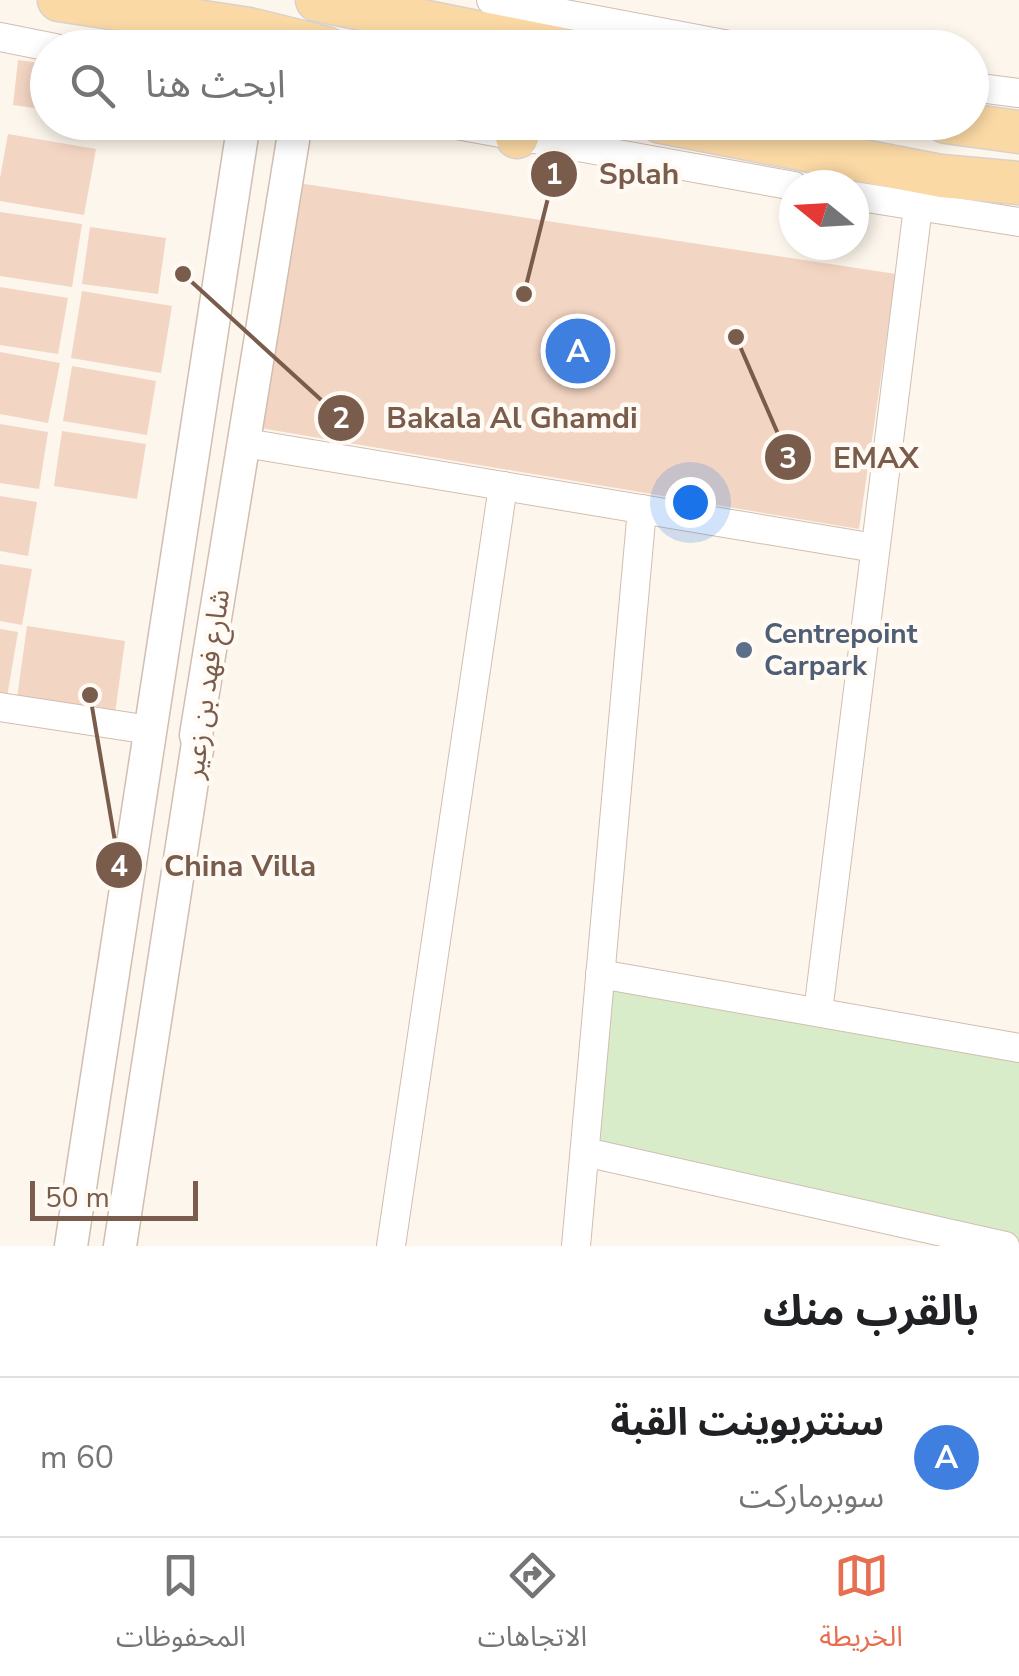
<!DOCTYPE html>
<html lang="ar">
<head>
<meta charset="utf-8">
<style>
	:root { --surface:#fff; --page:#f2f2f2; --text:#202124; --muted:#757577; --line:#e0e0e0; --accent:#e76f51 }
	body { margin:0; font-family:"Nunito Sans","Noto Sans Arabic",sans-serif; background:var(--page); color:var(--text); direction:rtl }
	.compass { position:absolute; left:779px; top:170px; width:90px; height:90px; border-radius:50%; background:var(--surface); box-shadow:0 5px 15px #0003; rotate:288deg }
	.scale { position:absolute; left:30px; bottom:25px; width:168px; box-sizing:border-box; padding-left:10px; border:5px solid #7a5c4d; border-top:0; font-size:28px; line-height:35px; white-space:nowrap; color:#7a5c4d; -webkit-text-stroke:8px #fffaf3; paint-order:stroke }
	.you { position:absolute; left:690px; top:502px; width:35px; height:35px; margin:-25px; border:8px solid #fff; border-radius:50%; background:#1a73e8; box-shadow:0 0 0 15px #1a73e833 }
	.badge { display:grid; place-items:center; width:65px; height:65px; border-radius:50%; background:var(--accent); color:#fff; font-size:32px; font-weight:700 }
	.pin { position:absolute; translate:-50% -50%; border:5px solid #fff; box-shadow:0 2px 10px #0006 }
	.list { margin:0; padding:0; list-style:none }
	h2 { display:flex; justify-content:space-between; align-items:center; height:130px; margin:0; padding:0 40px; font-size:42px }
	h2 small { font-size:32px; font-weight:400; color:var(--muted) }
	.list li { display:grid; grid-template-columns:65px 1fr auto; gap:30px; align-items:center; box-sizing:border-box; height:160px; padding:0 40px; border-top:2px solid var(--line) }
	.list b { display:block; font-size:38px; white-space:nowrap }
	.list p { margin:0; font-size:32px; white-space:nowrap; color:var(--muted) }
	.list em { font-size:32px; font-style:normal; color:var(--muted) }
	.icon { flex:none; width:55px; height:55px; fill:none; stroke:currentColor; stroke-width:2; stroke-linecap:round; stroke-linejoin:round }
	.map { position:relative; flex:none; width:1019px; height:1246px; overflow:hidden; direction:ltr }
	.search { position:absolute; background:var(--surface); box-shadow:0 5px 15px #0003; left:30px; right:30px; top:30px; height:110px; display:flex; align-items:center; gap:25px; box-sizing:border-box; padding:0 35px; border-radius:55px; color:var(--muted); font-size:38px }
	.sheet { height:290px; background:var(--surface) }
	nav { display:flex; justify-content:space-around; align-items:center; box-sizing:border-box; height:140px; border-top:2px solid var(--line); background:var(--surface); font-size:28px; color:var(--muted) }
	nav a { display:grid; justify-items:center; gap:5px }
	nav .on { color:var(--accent) }
	.map>svg:first-child { display:block }
	.green { fill:#d8ecc9 }
	.building { fill:#f3d5c3 }
	.lines { fill:none; stroke-linecap:round; stroke-linejoin:round }
	.minor-casing { stroke:#d1beb0; stroke-width:30 }
	.tertiary-casing { stroke:#d1beb0; stroke-width:35 }
	.primary-casing { stroke:#dad1cd; stroke-width:45 }
	.minor { stroke:#fff; stroke-width:28 }
	.tertiary { stroke:#fff; stroke-width:32 }
	.primary { stroke:#fbd9a5; stroke-width:42 }
	.service-dot { fill:#5c6f8a; stroke:#fffaf3; stroke-width:4 }
	.labels { text-anchor:middle; dominant-baseline:central; stroke-width:9; stroke-linejoin:round; paint-order:stroke }
	.service-label { font-size:28px; font-weight:bold; fill:#4e5e75; stroke:#fffaf3; text-anchor:start }
	.street-label { font-size:28px; fill:#7a5c4d; stroke:#fffaf3 }
	.leader { fill:none; stroke:#7a5c4d; stroke-width:4 }
	.callout-dot { fill:#7a5c4d; stroke:#fffaf3; stroke-width:4 }
	.mark-label { font-size:30px; text-anchor:middle; font-weight:bold; fill:#fff }
	.callout-label { font-size:30px; text-anchor:middle; font-weight:bold; fill:#7a5c4d; stroke:#fffaf3; stroke-width:9; stroke-linejoin:round; paint-order:stroke }
</style>
</head>
<body>
<div class="map">
<svg width="1019" height="1246" viewBox="0 0 1019 1246">
	<rect width="100%" height="100%" fill="#fdf6ec"/>
	<polygon class="green" points="605,980 1019,1053 1019,1241 592,1146"/>
	<g class="building">
		<polygon points="18,60 48,64 48,110 13,105"/>
		<polygon points="8,134 96,149 84,215 0,201 0,178"/>
		<polygon points="298,183 896,274 859,529 260,428"/>
		<polygon points="0,212 82,224 72,287 0,276"/>
		<polygon points="90,227 166,238 158,294 82,284"/>
		<polygon points="0,287 68,298 58,354 0,345"/>
		<polygon points="82,291 172,306 161,373 71,358"/>
		<polygon points="0,352 60,363 48,423 0,414"/>
		<polygon points="72,366 156,381 147,435 63,421"/>
		<polygon points="0,424 48,432 39,489 0,483"/>
		<polygon points="62,431 146,444 137,499 54,486"/>
		<polygon points="0,496 37,502 28,556 0,551"/>
		<polygon points="0,564 32,569 22,625 0,621"/>
		<polygon points="27,626 125,641 115,713 17,698"/>
		<polygon points="0,629 18,632 7,697 0,696"/>
	</g>
	<g class="lines">
		<defs>
			<g id="minor">
				<polyline points="491,0 745,48"/>
				<polyline points="0,37 55,48"/>
				<polyline points="972,87 1019,93"/>
				<polyline points="440,122 794,186"/>
				<polyline points="854,196 1019,222"/>
				<polyline points="245,443 875,548"/>
				<polyline points="0,707 150,730"/>
				<polyline points="600,974 1019,1048"/>
				<polyline points="818,1012 918,207"/>
				<polyline points="585,1152 1005,1246"/>
				<polyline points="391,1246 503,486"/>
				<polyline points="576,1246 642,509"/>
			</g>
			<g id="tertiary">
				<polyline points="71,1246 244,122"/>
				<polyline points="120,1246 198,743 196,735 296,122"/>
			</g>
			<g id="primary">
				<polyline points="59,0 249,29 326,48"/>
				<polyline points="317,0 557,48"/>
				<polyline points="661,122 941,176 1019,183"/>
				<polyline points="946,122 1019,132"/>
				<polyline points="517,137 522,122"/>
			</g>
		</defs>
		<use href="#minor" class="minor-casing"/>
		<use href="#tertiary" class="tertiary-casing"/>
		<use href="#primary" class="primary-casing"/>
		<use href="#minor" class="minor"/>
		<use href="#tertiary" class="tertiary"/>
		<use href="#primary" class="primary"/>
	</g>
	<circle class="service-dot" cx="744" cy="650" r="10"/>
	<g class="labels">
		<g class="service-label">
			<text x="764" y="634">Centrepoint<tspan x="764" dy="32">Carpark</tspan></text>
		</g>
		<g class="street-label">
			<text transform="translate(207 684) rotate(-82)">شارع فهد بن زعير</text>
		</g>
	</g>
	<path class="leader" d="M524 294L554 174M183 274L341 418M736 337L788 457M90 695L119 865"/>
	<g class="callout-dot">
		<circle cx="524" cy="294" r="10"/>
		<circle cx="183" cy="274" r="10"/>
		<circle cx="736" cy="337" r="10"/>
		<circle cx="90" cy="695" r="10"/>
		<circle cx="554" cy="174" r="25"/>
		<circle cx="341" cy="418" r="25"/>
		<circle cx="788" cy="457" r="25"/>
		<circle cx="119" cy="865" r="25"/>
	</g>
	<g class="mark-label">
		<text x="554" y="184">1</text>
		<text x="341" y="428">2</text>
		<text x="788" y="468">3</text>
		<text x="119" y="876">4</text>
	</g>
	<g class="callout-label">
		<text x="639" y="184">Splah</text>
		<text x="512" y="428">Bakala Al Ghamdi</text>
		<text x="876" y="468">EMAX</text>
		<text x="240" y="876">China Villa</text>
	</g>
</svg>
<svg class="compass" viewBox="-18 -18 36 36"><path d="M0-13l5 13h-10z" fill="#e53935"/><path d="M0 13l5-13h-10z" fill="#757577"/></svg>
<div class="scale">50 m</div>
<div class="you"></div>
<div class="pin badge" style="left:578px;top:351px;background:#3f7fe0">A</div>
<div class="search"><svg class="icon" aria-label="search" viewBox="0 0 24 24"><circle cx="10" cy="10" r="6"/><path d="M15 15l6 6"/></svg>ابحث هنا</div>
</div>
<section class="sheet">
<h2>بالقرب منك<small></small></h2>
<ul class="list">
<li><span class="badge" style="background:#3f7fe0">A</span><div><b>سنتربوينت القبة</b><p>سوبرماركت</p></div><em>60 m</em></li>
</ul>
</section>
<nav>
<a class="on"><svg class="icon" aria-label="map" viewBox="0 0 24 24"><path d="M3 6l6-2 6 2 6-2v14l-6 2-6-2-6 2zM9 4v14M15 6v14"/></svg>الخريطة</a>
<a><svg class="icon" aria-label="directions" viewBox="0 0 24 24"><path d="M12 3l9 9-9 9-9-9zM9 14v-3h6M13 9l2 2-2 2"/></svg>الاتجاهات</a>
<a><svg class="icon" aria-label="saved" viewBox="0 0 24 24"><path d="M7 4h10v16l-5-4-5 4z"/></svg>المحفوظات</a>
</nav>
</body>
</html>
